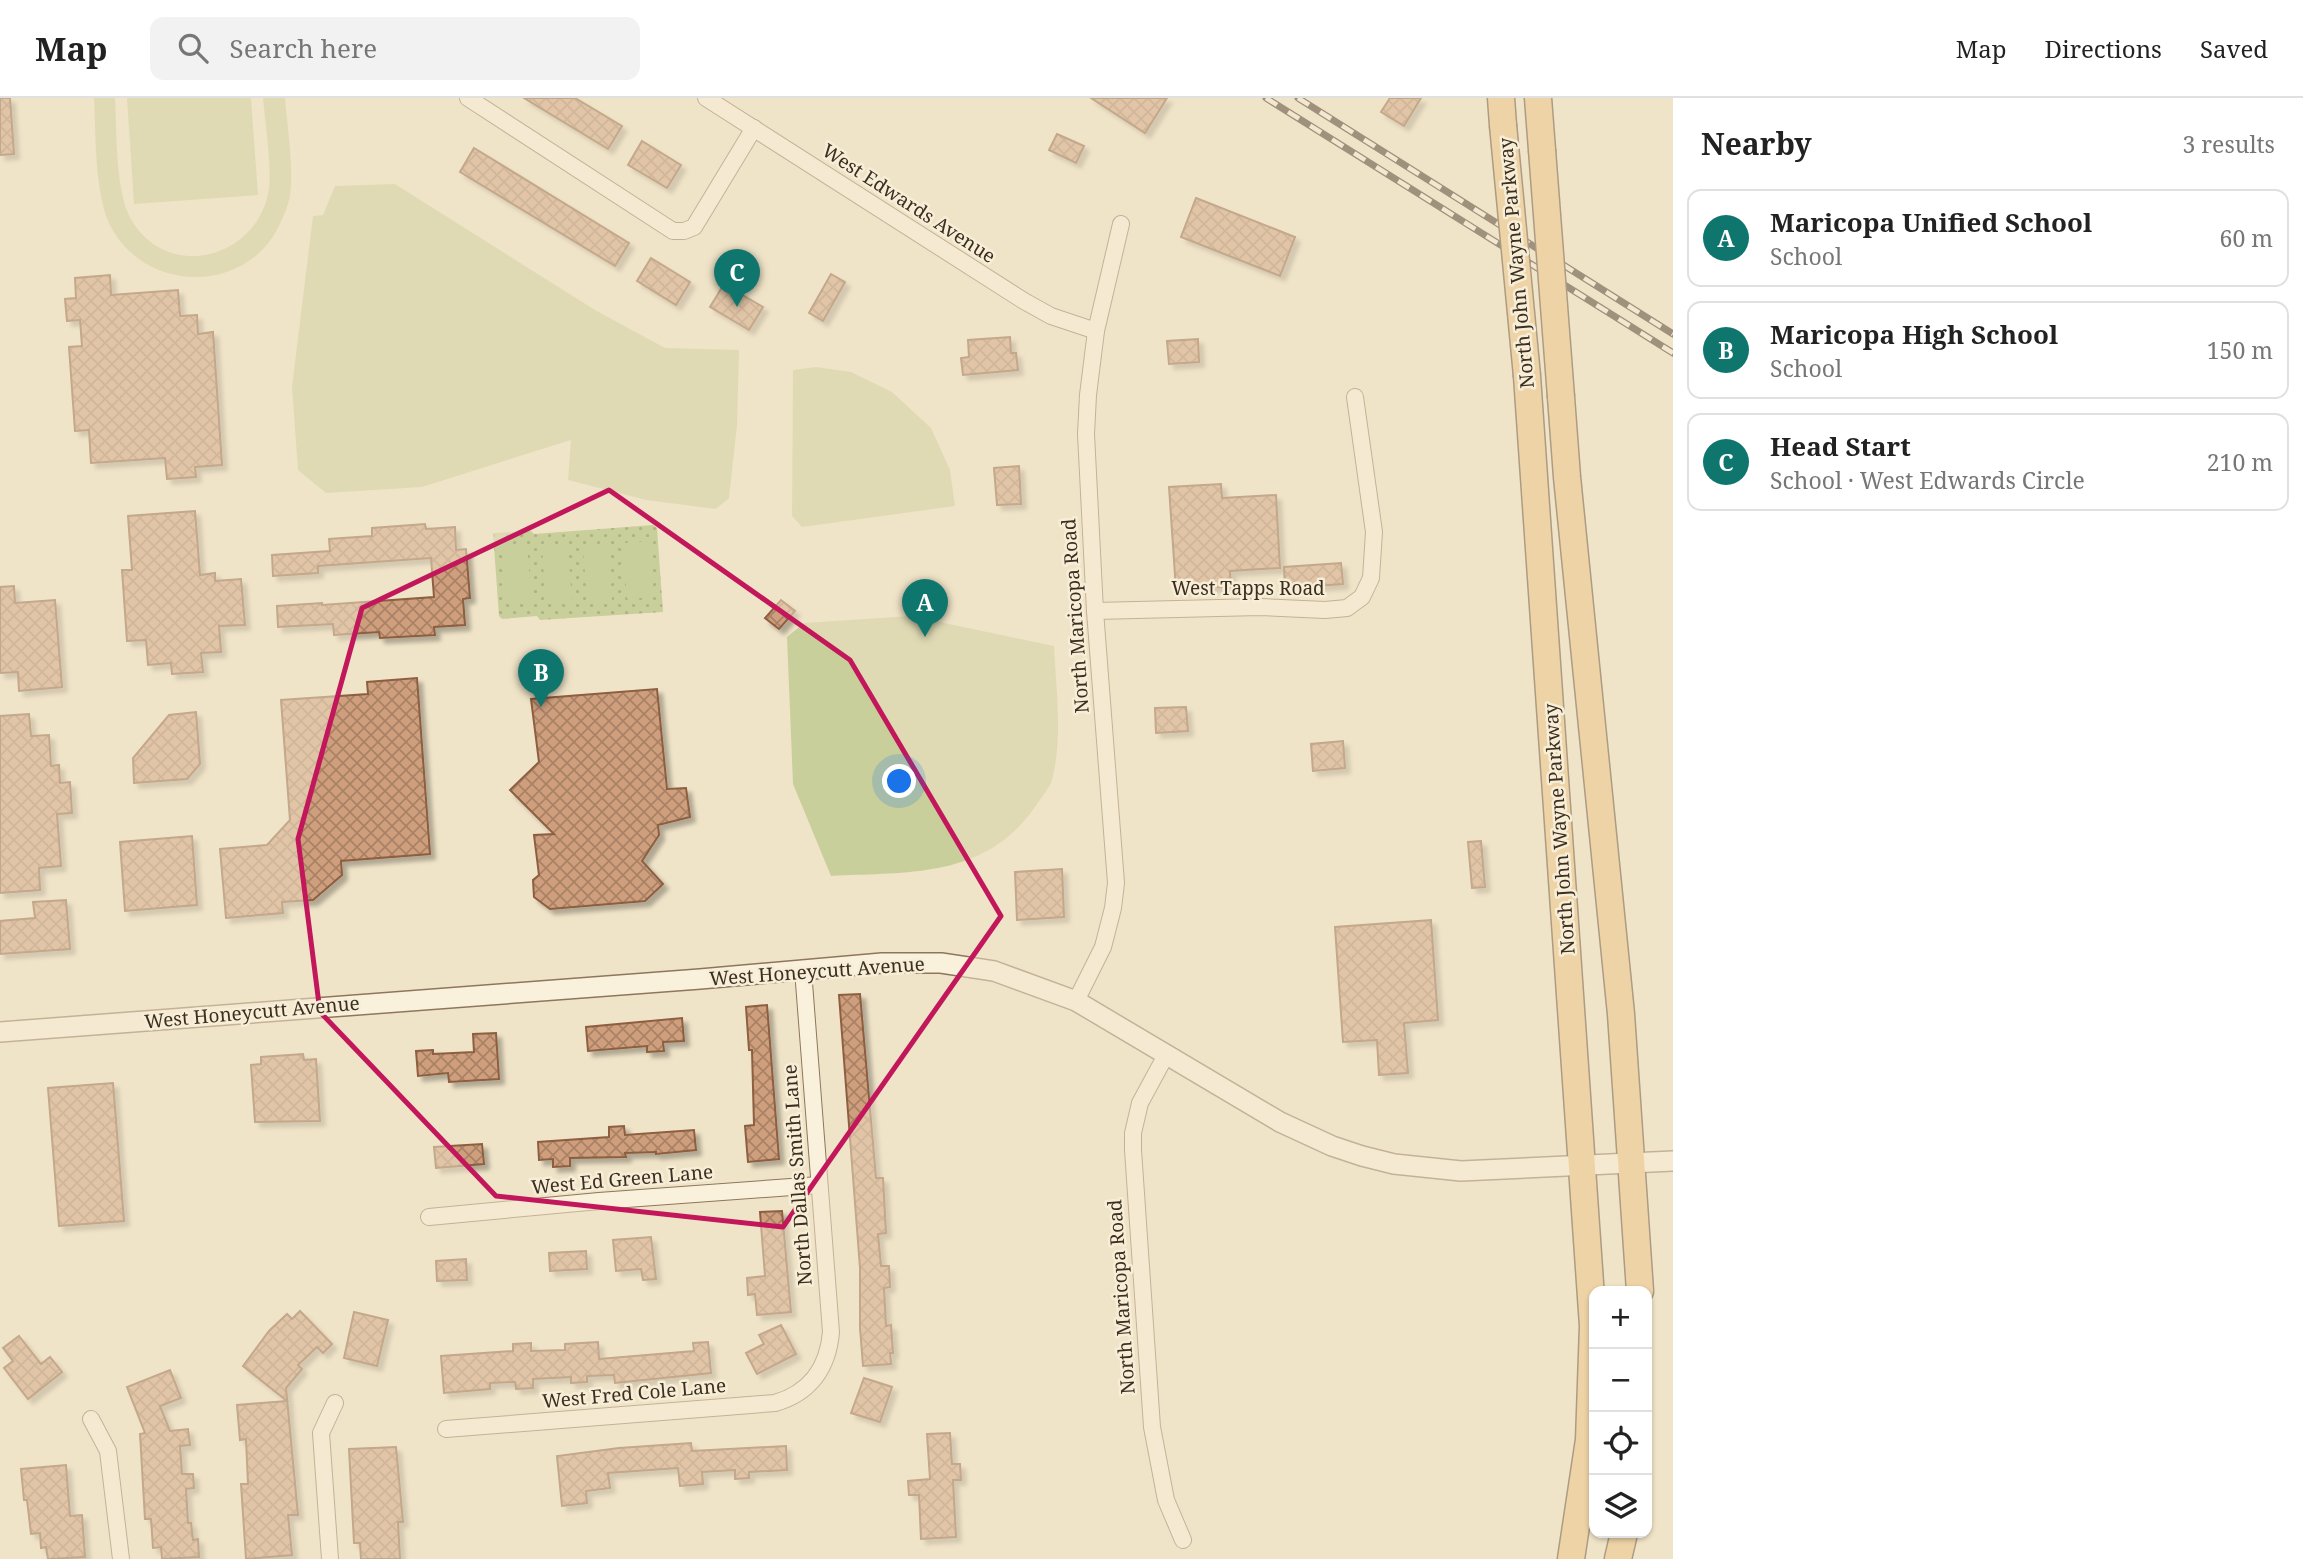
<!DOCTYPE html>
<html lang="en">
<head>
<meta charset="utf-8">
<style>
	:root { --surface:#fff; --page:#f2f2f2; --text:#222; --muted:#767676; --line:#e0e0e0; --accent:#0f766e }
	body { margin:0; font-family:"Noto Serif",serif; background:var(--page); color:var(--text) }
	.controls { position:absolute; right:21px; bottom:21px; display:grid; overflow:hidden; border-radius:14px; box-shadow:0 2px 5px #0004 }
	.controls button { width:63px; height:63px; display:grid; place-items:center; padding:0; border:0; border-bottom:2px solid var(--line); background:var(--surface); color:var(--text); font:35px sans-serif }
	.you { position:absolute; left:900px; top:684px; width:24px; height:24px; margin:-18px; border:5px solid #fff; border-radius:50%; background:#1a73e8; box-shadow:0 0 0 10px #1a73e833 }
	.badge { display:grid; place-items:center; width:46px; height:46px; border-radius:50%; background:var(--accent); color:#fff; font-size:23px; font-weight:700 }
	.pin { position:absolute; translate:-50% -58px; filter:drop-shadow(0 2px 4px #0008) }
	.pin::after { content:''; position:absolute; top:37px; width:24px; height:21px; background:inherit; clip-path:polygon(0 0,100% 0,50% 100%) }
	.list { margin:0; padding:0; list-style:none }
	h2 { display:flex; justify-content:space-between; align-items:center; height:91px; margin:0; padding:0 28px; font-size:30px }
	h2 small { font-size:23px; font-weight:400; color:var(--muted) }
	.list li { display:grid; grid-template-columns:46px 1fr auto; gap:21px; align-items:center; box-sizing:border-box; height:98px; margin:0 14px 14px; padding:0 14px; border:2px solid var(--line); border-radius:14px }
	.list b { display:block; font-size:26px; white-space:nowrap }
	.list p { margin:0; font-size:23px; white-space:nowrap; color:var(--muted) }
	.list em { font-size:23px; font-style:normal; color:var(--muted) }
	.icon { flex:none; width:38px; height:38px; fill:none; stroke:currentColor; stroke-width:2; stroke-linecap:round; stroke-linejoin:round }
	.map { position:relative; flex:none; width:1673px; height:1461px; overflow:hidden }
	header { display:flex; align-items:center; gap:42px; box-sizing:border-box; height:98px; padding:0 35px; background:var(--surface); border-bottom:2px solid var(--line) }
	header strong { font-size:33px }
	nav { display:flex; gap:38px; margin-inline-start:auto; font-size:24px }
	.search { width:490px; height:63px; background:var(--page); display:flex; align-items:center; gap:18px; box-sizing:border-box; padding:0 24px; border-radius:14px; color:var(--muted); font-size:26px }
	main { display:flex }
	aside { flex:1; background:var(--surface) }
	.map>svg:first-child { display:block }
	.grass { fill:url(#grass-dots) }
	.garden { fill:#c9cf9b }
	.building { fill:url(#building-cross-hatch); stroke:#8d5f41; stroke-width:2; filter:url(#shadow) }
	.lines { fill:none; stroke-linecap:round; stroke-linejoin:round }
	.minor-casing { stroke:#8d765c; stroke-width:18 }
	.tertiary-casing { stroke:#8d765c; stroke-width:22 }
	.trunk-casing { stroke:#5b4430; stroke-width:29 }
	.minor { stroke:#faf1dc; stroke-width:16 }
	.tertiary { stroke:#faf1dc; stroke-width:19 }
	.trunk { stroke:#eabe7c; stroke-width:26 }
	.rail-casing { stroke:#3d2e20; stroke-width:7 }
	.rail { stroke:#f7eed8; stroke-width:4.5; stroke-dasharray:13; stroke-linecap:butt }
	.trunk-bridge-casing { stroke:#5b4430; stroke-width:29; stroke-linecap:butt }
	.trunk-bridge { stroke:#eabe7c; stroke-width:26 }
	.marked { fill:none; stroke:#c2185b; stroke-width:5; stroke-linejoin:round }
	.labels { text-anchor:middle; dominant-baseline:central; stroke-width:5; stroke-linejoin:round; paint-order:stroke }
	.street-label { font-size:19px; fill:#3d2e20; stroke:#f7eed8 }
</style>
</head>
<body>
<header>
<strong>Map</strong>
<div class="search"><svg class="icon" aria-label="search" viewBox="0 0 24 24"><circle cx="10" cy="10" r="6"/><path d="M15 15l6 6"/></svg>Search here</div>
<nav><a>Map</a><a>Directions</a><a>Saved</a></nav>
</header>
<main>
<div class="map">
<svg width="1673" height="1461" viewBox="0 0 1673 1461">
	<defs>
		<pattern id="grass-dots" width="8" height="8" patternUnits="userSpaceOnUse" patternTransform="scale(1.75)"><rect width="8" height="8" fill="#c9cf9b"/><path d="M2 2h.1M6 6h.1" fill="none" stroke="#aeb285" stroke-width="1.8" stroke-linecap="round"/></pattern>
		<pattern id="building-cross-hatch" width="8" height="8" patternUnits="userSpaceOnUse" patternTransform="scale(1.75)"><rect width="8" height="8" fill="#cf9f7d"/><path d="M0 0l8 8M0 8l8-8" fill="none" stroke="#a98266"/></pattern>
		<filter id="shadow"><feDropShadow dx="5" dy="5" stdDeviation="2" flood-color="#0004"/></filter>
	</defs>
	<rect width="100%" height="100%" fill="#f0e4c8"/>
	<polygon class="grass" points="653,427 657,430 663,514 540,522 537,518 502,521 499,518 493,435 531,433 534,436"/>
	<g class="garden">
		<path d="M94,0H115C117,33 115,94 131,121C166,183 254,162 268,96C273,74 265,24 263,0H285C287,28 296,80 288,106C282,124 273,143 258,156C213,195 141,183 112,131C94,99 96,37 94,0Z"/>
		<polygon points="127,0 251,0 258,97 134,106"/>
		<polygon points="395,86 595,212 665,250 739,252 737,327 729,400 716,411 646,402 568,382 571,342 422,389 326,395 298,372 292,289 313,118 323,117 335,88"/>
		<polygon points="816,269 851,274 892,294 931,330 950,372 955,408 802,429 792,418 793,272"/>
		<polygon points="649,443 653,499 627,501 623,445"/>
		<polygon points="608,446 612,502 587,504 583,448"/>
		<polygon points="527,448 532,504 506,506 502,450"/>
		<polygon points="568,449 572,504 546,506 542,450"/>
		<path d="M911,518L1054,548C1056,591 1063,639 1052,682C1049,691 1040,701 1035,709C985,781 909,774 831,778L793,686L787,539L804,525Z"/>
	</g>
	<g class="building">
		<polygon points="0,0 10,0 14,56 0,57"/>
		<polygon points="524,0 575,0 622,28 608,51"/>
		<polygon points="1091,0 1167,0 1145,35"/>
		<polygon points="1390,0 1421,0 1404,28 1381,14"/>
		<polygon points="1057,36 1084,48 1076,65 1049,52"/>
		<polygon points="642,43 681,67 667,90 628,67"/>
		<polygon points="474,50 629,145 615,168 460,74"/>
		<polygon points="1196,100 1295,139 1280,178 1181,139"/>
		<polygon points="651,160 690,184 676,207 637,183"/>
		<polygon points="831,176 845,184 823,223 809,215"/>
		<polygon points="110,177 111,197 178,192 180,218 197,217 198,236 213,234 222,367 195,369 196,379 167,381 165,360 91,365 89,332 75,333 69,249 82,248 80,222 67,223 65,201 76,200 75,180"/>
		<polygon points="724,186 763,209 749,232 710,209"/>
		<polygon points="1010,239 1011,255 1016,255 1018,272 963,277 961,260 969,259 968,242"/>
		<polygon points="1198,241 1199,264 1169,266 1167,243"/>
		<polygon points="1019,368 1021,406 997,407 994,370"/>
		<polygon points="1221,386 1222,400 1276,397 1280,470 1230,473 1231,488 1176,492 1169,389"/>
		<polygon points="195,413 200,477 215,475 215,483 241,481 245,527 219,528 221,554 201,555 203,574 172,576 171,565 148,567 146,542 127,543 122,472 132,472 128,418"/>
		<polygon points="425,426 426,431 455,429 456,452 466,451 470,500 463,501 465,527 434,529 435,537 380,540 379,534 334,537 333,526 278,529 277,508 322,505 322,507 434,499 431,460 318,468 318,475 273,478 272,457 330,453 329,441 372,438 372,430"/>
		<polygon points="1341,465 1343,486 1285,490 1284,469"/>
		<polygon points="14,488 15,505 55,502 62,589 19,593 18,574 0,575 0,489"/>
		<polygon points="781,502 795,513 779,531 765,520"/>
		<polygon points="417,580 430,756 341,763 342,777 313,802 282,804 283,815 226,820 220,751 267,747 290,722 281,602 368,596 367,584"/>
		<polygon points="657,591 667,691 686,690 690,719 658,727 659,737 642,763 663,786 645,803 550,811 534,799 533,782 539,777 534,737 554,736 510,692 539,664 531,601"/>
		<polygon points="1186,609 1188,633 1156,635 1155,610"/>
		<polygon points="196,614 200,666 187,681 134,685 133,660 169,617"/>
		<polygon points="29,616 31,638 49,637 51,668 59,667 60,685 70,684 72,715 57,716 61,768 39,770 40,792 0,795 0,618"/>
		<polygon points="1343,643 1345,670 1313,673 1311,646"/>
		<polygon points="192,738 197,807 125,813 120,744"/>
		<polygon points="1481,743 1485,789 1472,790 1468,744"/>
		<polygon points="1062,771 1064,819 1017,822 1015,774"/>
		<polygon points="66,802 70,851 0,856 0,823 35,820 33,804"/>
		<polygon points="1431,822 1438,922 1404,925 1408,975 1379,977 1377,942 1343,944 1335,829"/>
		<polygon points="860,896 876,1080 883,1080 886,1135 878,1136 881,1168 889,1168 890,1189 884,1190 886,1228 891,1227 893,1255 890,1255 891,1266 863,1268 860,1230 860,1170 839,897"/>
		<polygon points="767,907 779,1061 748,1064 745,1028 754,1027 752,952 749,952 746,909"/>
		<polygon points="682,920 684,943 663,944 664,953 647,954 647,948 588,953 586,929"/>
		<polygon points="496,935 499,981 449,984 448,975 418,978 416,953 433,952 433,956 474,954 473,936"/>
		<polygon points="303,956 304,962 316,961 320,1023 255,1024 251,967 261,966 261,959"/>
		<polygon points="113,985 124,1123 59,1128 48,990"/>
		<polygon points="624,1028 625,1037 694,1032 696,1052 656,1056 656,1054 625,1055 626,1059 570,1060 570,1068 553,1069 553,1061 539,1062 538,1044 609,1039 609,1029"/>
		<polygon points="482,1046 484,1066 436,1070 434,1049"/>
		<polygon points="782,1113 791,1214 757,1217 755,1196 748,1197 747,1180 765,1178 760,1114"/>
		<polygon points="651,1139 656,1181 643,1182 641,1171 616,1173 613,1142"/>
		<polygon points="586,1153 587,1171 550,1173 549,1155"/>
		<polygon points="466,1161 467,1182 437,1183 436,1163"/>
		<polygon points="300,1213 332,1246 323,1255 317,1249 298,1267 302,1271 286,1290 298,1417 288,1417 292,1457 246,1461 241,1386 248,1386 246,1341 240,1342 237,1307 287,1303 243,1268 269,1233 287,1216 292,1221"/>
		<polygon points="354,1214 388,1222 377,1268 344,1260"/>
		<polygon points="781,1227 796,1256 757,1276 746,1255 764,1246 759,1237"/>
		<polygon points="19,1238 41,1266 50,1259 62,1274 28,1301 4,1270 13,1263 3,1250"/>
		<polygon points="598,1244 599,1261 694,1253 693,1245 708,1244 711,1275 615,1285 614,1277 587,1278 587,1284 571,1285 571,1279 533,1281 533,1290 516,1291 515,1284 490,1285 490,1291 444,1295 441,1258 513,1253 513,1246 531,1245 531,1253 565,1252 565,1246"/>
		<polygon points="170,1272 181,1300 160,1308 170,1333 188,1331 190,1347 180,1348 182,1376 193,1376 194,1390 186,1391 188,1425 191,1425 193,1442 198,1441 199,1459 162,1461 161,1449 153,1450 151,1421 145,1421 140,1336 145,1335 127,1289"/>
		<polygon points="864,1280 892,1289 880,1324 851,1315"/>
		<polygon points="950,1335 952,1366 960,1366 961,1382 953,1382 956,1439 921,1441 919,1397 909,1397 908,1383 930,1381 927,1336"/>
		<polygon points="691,1345 692,1353 786,1348 787,1372 749,1374 749,1380 735,1381 735,1372 702,1374 703,1386 680,1388 678,1370 608,1375 610,1390 586,1393 587,1405 562,1408 557,1358 619,1350"/>
		<polygon points="396,1349 403,1424 398,1424 400,1461 361,1461 360,1445 354,1445 349,1351"/>
		<polygon points="66,1367 70,1418 82,1417 85,1459 48,1461 46,1449 41,1450 40,1435 31,1436 27,1402 24,1402 21,1371"/>
	</g>
	<g class="lines">
		<defs>
			<g id="minor">
				<polyline points="468,0 673,133 684,133 694,129 754,30"/>
				<polyline points="706,0 1024,203 1051,218 1096,233"/>
				<polyline points="1095,513 1260,509 1325,512 1347,510 1362,499 1371,480 1374,434 1355,299"/>
				<polyline points="1076,903 1103,849 1113,810 1116,785 1095,513 1086,336 1088,297 1096,233 1121,126"/>
				<polyline points="1166,957 1140,1005 1133,1035 1133,1052 1152,1329 1166,1402 1183,1442"/>
				<polyline points="429,1119 599,1103 819,1087"/>
				<polyline points="91,1321 108,1353 121,1461"/>
				<path d="M446,1331L775,1305C810,1295 828,1270 831,1234L803,872"/>
				<polyline points="330,1461 321,1335 335,1305"/>
			</g>
			<polyline id="tertiary" points="0,934 700,881 882,865 941,865 994,873 1076,903 1280,1024 1332,1048 1362,1058 1394,1066 1461,1073 1673,1063"/>
			<g id="trunk">
				<polyline points="1501,0 1503,27"/>
				<polyline points="1538,0 1542,52"/>
				<polyline points="1527,278 1593,1228 1589,1342 1571,1461"/>
				<polyline points="1561,299 1567,379 1621,916 1640,1193"/>
				<polyline points="1618,1461 1624,1435"/>
			</g>
		</defs>
		<use href="#minor" class="minor-casing"/>
		<use href="#tertiary" class="tertiary-casing"/>
		<use href="#trunk" class="trunk-casing"/>
		<use href="#minor" class="minor"/>
		<use href="#tertiary" class="tertiary"/>
		<use href="#trunk" class="trunk"/>
		<defs>
			<g id="rail">
				<polyline points="1266,0 1673,255"/>
				<polyline points="1298,0 1673,236"/>
			</g>
		</defs>
		<use href="#rail" class="rail-casing"/>
		<use href="#rail" class="rail"/>
		<defs>
			<g id="trunk-bridge">
				<polyline points="1503,27 1527,278"/>
				<polyline points="1542,52 1561,299"/>
			</g>
		</defs>
		<use href="#trunk-bridge" class="trunk-bridge-casing"/>
		<use href="#trunk-bridge" class="trunk-bridge"/>
	</g>
	<path d="M0 0H1673V1461H0ZM609,392L850,562L1001,818L783,1129L496,1098L320,914L298,741L362,510Z" fill="#f0e4c8" fill-opacity=".55" fill-rule="evenodd"/>
	<path class="marked" d="M609,392L850,562L1001,818L783,1129L496,1098L320,914L298,741L362,510Z"/>
	<g class="labels">
		<g class="street-label">
			<text transform="translate(909 105) rotate(33)">West Edwards Avenue</text>
			<text transform="translate(1516 165) rotate(-95)">North John Wayne Parkway</text>
			<text x="1248" y="490">West Tapps Road</text>
			<text transform="translate(1075 518) rotate(-94)">North Maricopa Road</text>
			<text transform="translate(1559 731) rotate(-94)">North John Wayne Parkway</text>
			<text transform="translate(817 873) rotate(-4)">West Honeycutt Avenue</text>
			<text transform="translate(252 914) rotate(-5)">West Honeycutt Avenue</text>
			<text transform="translate(797 1077) rotate(-94)">North Dallas Smith Lane</text>
			<text transform="translate(622 1081) rotate(-5)">West Ed Green Lane</text>
			<text transform="translate(1121 1199) rotate(-94)">North Maricopa Road</text>
			<text transform="translate(634 1295) rotate(-5)">West Fred Cole Lane</text>
		</g>
	</g>
</svg>
<div class="controls">
<button>+</button>
<button>−</button>
<button><svg class="icon" aria-label="locate" viewBox="0 0 24 24"><circle cx="12" cy="12" r="6"/><path d="M12 2v4M12 18v4M2 12h4M18 12h4"/></svg></button>
<button><svg class="icon" aria-label="layers" viewBox="0 0 24 24"><path d="M12 4l9 5-9 5-9-5zM3 14l9 5 9-5"/></svg></button>
</div>
<div class="you"></div>
<div class="pin badge" style="left:925px;top:539px">A</div>
<div class="pin badge" style="left:541px;top:609px">B</div>
<div class="pin badge" style="left:737px;top:209px">C</div>
</div>
<aside>
<h2>Nearby<small>3 results</small></h2>
<ul class="list">
<li><span class="badge">A</span><div><b>Maricopa Unified School</b><p>School</p></div><em>60 m</em></li>
<li><span class="badge">B</span><div><b>Maricopa High School</b><p>School</p></div><em>150 m</em></li>
<li><span class="badge">C</span><div><b>Head Start</b><p>School · West Edwards Circle</p></div><em>210 m</em></li>
</ul>
</aside>
</main>
</body>
</html>
